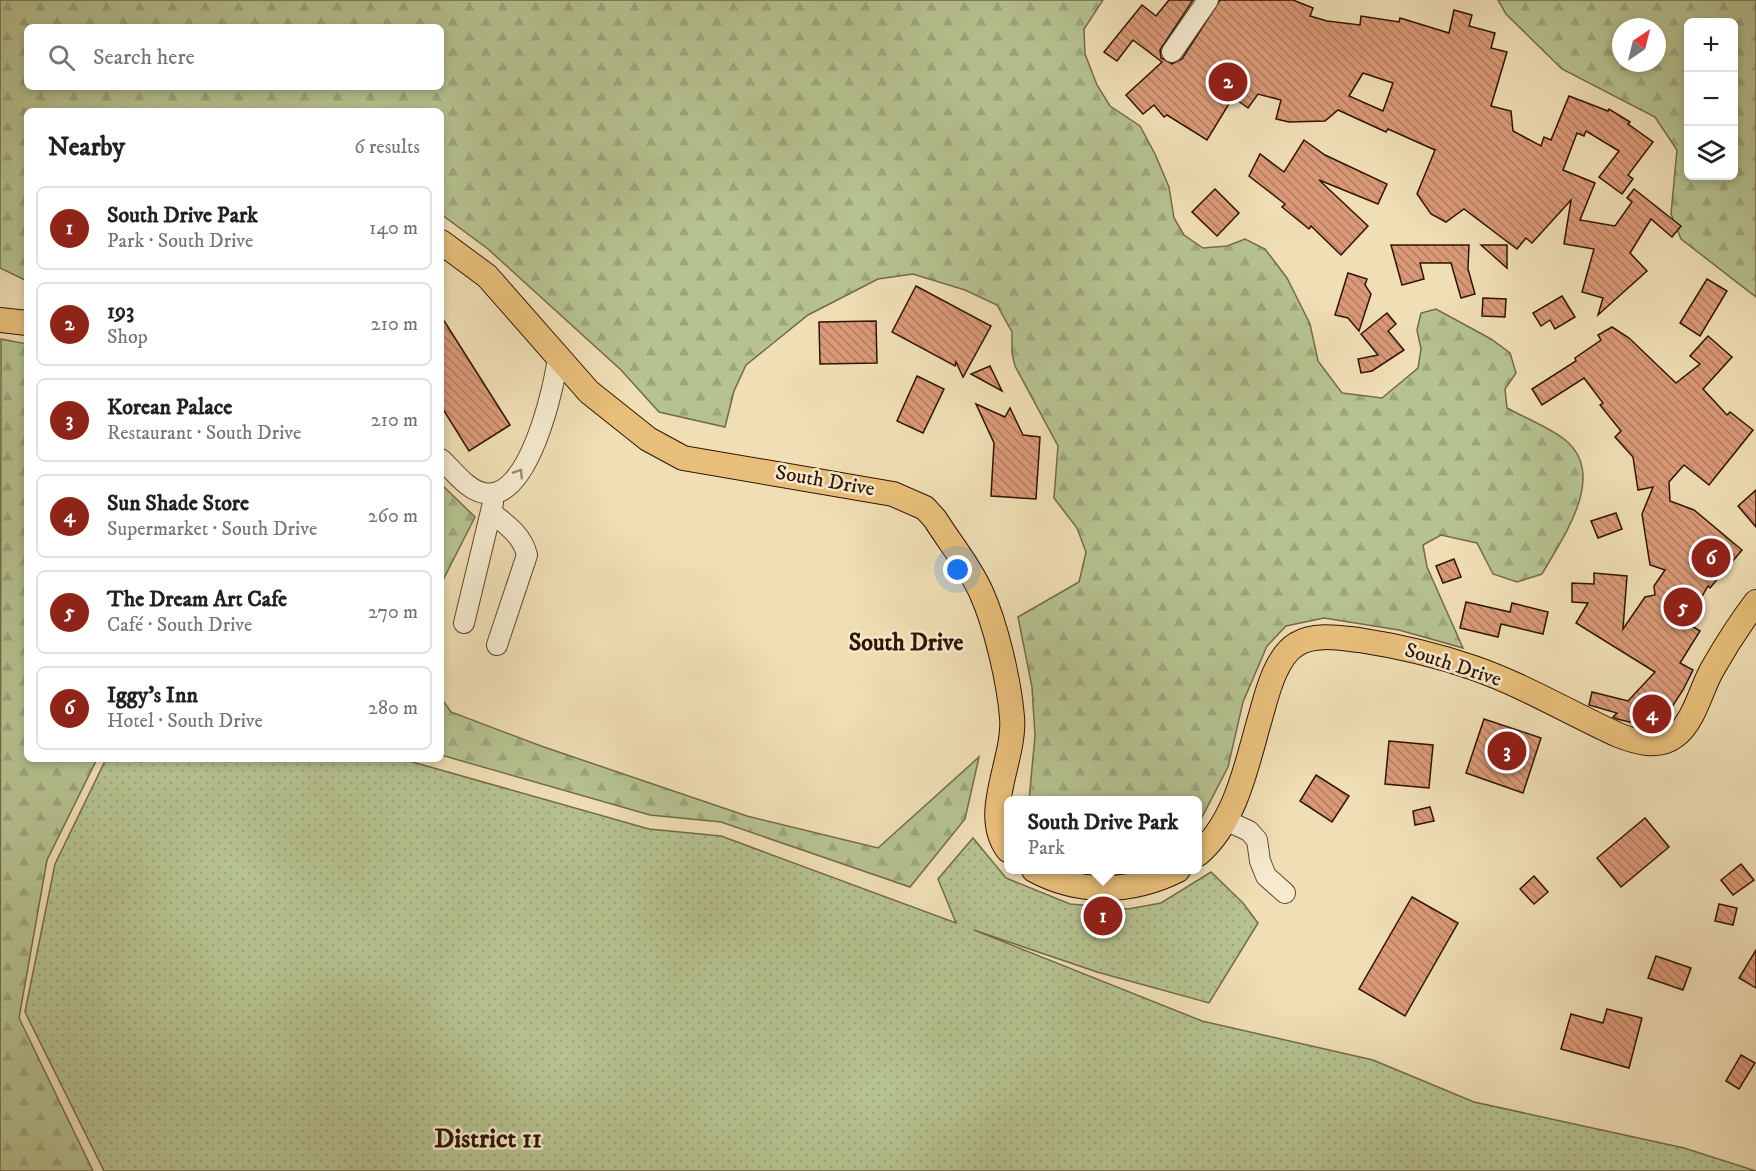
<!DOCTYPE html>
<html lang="en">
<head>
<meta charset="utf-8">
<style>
	:root { --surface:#fff; --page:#f2f2f2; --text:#222; --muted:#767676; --line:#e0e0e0; --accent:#8f2418 }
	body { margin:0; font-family:"IM FELL DW Pica",serif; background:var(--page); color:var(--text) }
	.controls { position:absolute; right:18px; top:18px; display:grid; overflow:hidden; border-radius:9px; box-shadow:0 3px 9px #0003 }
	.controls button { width:54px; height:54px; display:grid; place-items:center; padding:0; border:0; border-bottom:2px solid var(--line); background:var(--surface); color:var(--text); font:30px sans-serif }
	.compass { position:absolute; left:1612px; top:18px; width:54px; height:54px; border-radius:50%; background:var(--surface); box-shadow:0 3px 9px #0003; rotate:35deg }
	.you { position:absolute; left:958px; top:570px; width:21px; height:21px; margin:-15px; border:4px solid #fff; border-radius:50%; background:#1a73e8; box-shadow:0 0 0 9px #1a73e833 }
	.badge { display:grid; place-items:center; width:39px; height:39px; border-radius:50%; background:var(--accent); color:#fff; font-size:20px; font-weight:700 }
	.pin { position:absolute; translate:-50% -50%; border:3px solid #fff; box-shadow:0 2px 6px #0006 }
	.popup { position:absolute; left:1004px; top:796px; width:198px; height:78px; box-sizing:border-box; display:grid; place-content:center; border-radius:9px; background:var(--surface); filter:drop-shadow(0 2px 4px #0005); font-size:20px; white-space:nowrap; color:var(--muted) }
	.popup b { font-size:22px; color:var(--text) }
	.popup::after { content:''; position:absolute; left:50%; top:100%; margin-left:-12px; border:12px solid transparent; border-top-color:var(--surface) }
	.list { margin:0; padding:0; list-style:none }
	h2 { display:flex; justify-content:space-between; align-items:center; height:78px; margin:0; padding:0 24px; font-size:26px }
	h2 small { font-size:20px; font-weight:400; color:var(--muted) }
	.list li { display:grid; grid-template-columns:39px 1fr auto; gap:18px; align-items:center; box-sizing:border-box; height:84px; margin:0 12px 12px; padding:0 12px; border:2px solid var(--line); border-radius:9px }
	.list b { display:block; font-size:22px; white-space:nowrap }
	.list p { margin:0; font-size:20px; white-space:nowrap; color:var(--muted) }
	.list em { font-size:20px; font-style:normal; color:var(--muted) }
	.icon { flex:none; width:33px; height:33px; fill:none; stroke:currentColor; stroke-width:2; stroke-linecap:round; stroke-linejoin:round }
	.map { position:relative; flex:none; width:1756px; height:1171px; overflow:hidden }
	.search { position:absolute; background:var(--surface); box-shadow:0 3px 9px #0003; left:24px; top:24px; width:420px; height:66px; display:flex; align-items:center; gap:15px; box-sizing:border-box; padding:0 21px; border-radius:9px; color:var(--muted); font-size:22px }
	.panel { position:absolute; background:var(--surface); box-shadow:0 3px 9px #0003; left:24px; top:108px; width:420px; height:654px; border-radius:9px }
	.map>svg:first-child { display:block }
	.grass { fill:url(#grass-dots); stroke:#736a4a; stroke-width:1.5 }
	.forest { fill:url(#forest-firs); stroke:#736a4a; stroke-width:1.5; fill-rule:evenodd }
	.building { fill:url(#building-back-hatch); stroke:#301303; stroke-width:1.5; fill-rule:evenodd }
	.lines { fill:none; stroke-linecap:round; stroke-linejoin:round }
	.minor-casing { stroke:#60462f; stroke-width:22 }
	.major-casing { stroke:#301303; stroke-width:26 }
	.minor { stroke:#f5eace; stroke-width:20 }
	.major { stroke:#e8bf7a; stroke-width:24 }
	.oneway { stroke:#9c8973 }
	.labels { text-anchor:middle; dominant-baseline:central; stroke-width:5; stroke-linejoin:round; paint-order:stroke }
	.street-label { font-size:21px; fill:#301303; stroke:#f5eace }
	.quarter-label { font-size:24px; font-weight:bold; fill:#301303; stroke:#f5eace }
	.district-label { font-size:27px; font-weight:bold; fill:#301303; stroke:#f5eace }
</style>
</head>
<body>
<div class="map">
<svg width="1756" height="1171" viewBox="0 0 1756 1171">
	<defs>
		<pattern id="grass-dots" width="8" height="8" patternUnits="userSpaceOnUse" patternTransform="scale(1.5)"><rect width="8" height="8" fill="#b6c290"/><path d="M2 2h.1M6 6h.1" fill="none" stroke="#9da67b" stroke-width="1.8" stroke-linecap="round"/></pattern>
		<pattern id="forest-firs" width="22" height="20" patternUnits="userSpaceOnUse" patternTransform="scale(1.5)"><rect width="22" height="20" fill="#b6c290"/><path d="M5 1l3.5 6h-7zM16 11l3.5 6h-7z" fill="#9da67b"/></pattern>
		<pattern id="building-back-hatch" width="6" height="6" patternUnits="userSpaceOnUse" patternTransform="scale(1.5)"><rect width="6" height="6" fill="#da9977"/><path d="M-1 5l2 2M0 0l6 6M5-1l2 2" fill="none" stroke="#b17c5f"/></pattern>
	</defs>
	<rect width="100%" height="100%" fill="#f0deb4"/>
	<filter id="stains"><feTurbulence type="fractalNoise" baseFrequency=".00333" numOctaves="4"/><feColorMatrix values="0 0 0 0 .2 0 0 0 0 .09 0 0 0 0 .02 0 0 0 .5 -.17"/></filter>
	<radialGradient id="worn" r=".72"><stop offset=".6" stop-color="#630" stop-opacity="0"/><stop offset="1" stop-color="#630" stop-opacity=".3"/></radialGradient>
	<polygon class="grass" points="106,759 402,759 649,829 721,836 956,923 938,879 973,838 1006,878 1070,904 1128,909 1161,903 1211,872 1243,903 1258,923 1209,1003 1097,972 974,930 1202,1021 1373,1060 1474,1102 1684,1148 1756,1171 104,1171 25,1012 55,864"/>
	<g class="forest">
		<path d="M0,0H1103L1084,29L1085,54L1097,85L1110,106L1140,126L1155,154L1169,187L1174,218L1184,235L1203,248L1227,246L1245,239L1265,249L1287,278L1310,324L1318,361L1342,393L1382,398L1418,368L1421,349L1417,330L1421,313L1436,309L1491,339L1510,353L1516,373L1505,389L1507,408C1525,418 1547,426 1564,439C1609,474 1563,537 1542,574L1517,582L1493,574L1477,543L1441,535L1423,545L1427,567L1463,648L1399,630L1324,618L1286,626L1267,646L1243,702L1228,767L1198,825V800H1029L1035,736L1032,687L1018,617L1079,582L1086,552L1077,528L1054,498L1058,446L1015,366L1012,353V332L997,305L965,290L913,274L878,279L808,315L746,365L734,391L725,427L659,412L621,370L488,249L441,214V111H27V281L0,268ZM27,27H441V87H27Z"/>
		<path d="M1498,0H1756V297L1681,239L1671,214L1677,150L1655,117L1562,69L1506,14ZM1688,22H1734V176H1688ZM1621,27H1657V63H1621Z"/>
		<polygon points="1,339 27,344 27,759 97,759 47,860 19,1018 93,1171 0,1171"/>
		<polygon points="441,484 475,517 441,584"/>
		<polygon points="441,698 451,712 541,746 747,816 878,848 979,757 965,819 910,887 721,822 650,815 441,755"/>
	</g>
	<g class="building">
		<path d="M1169,0H1193L1160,50L1161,58L1172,64L1182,59L1220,0H1293L1313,8L1310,16L1327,21L1360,25L1361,16L1399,22L1400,18L1449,33L1454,10L1472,15L1469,26L1495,33L1491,48L1507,52L1491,106L1511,111L1513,131L1541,146L1544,137L1551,140L1569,96L1608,111L1609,109L1630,122L1628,124L1653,142L1628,175L1633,179L1622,194L1599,177L1619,151L1586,131L1584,136L1577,133L1563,170L1595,183L1580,220L1615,226L1632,202L1627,198L1634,189L1681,226L1672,237L1651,219L1630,253L1647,271L1598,315L1603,298L1582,292L1594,249L1564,244L1571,200L1532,243L1526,238L1517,249L1464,209L1446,222L1431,214L1417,194L1435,150L1388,129L1386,132L1338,110L1325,121L1289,122L1276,119L1281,100L1258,94L1248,108L1233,97L1207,140L1167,115L1164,117L1154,105L1143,114L1126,95L1162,62L1133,40L1117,61L1104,52L1142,5L1156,16ZM1363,73L1393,83L1383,111L1349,96Z"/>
		<polygon points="1304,140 1325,155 1387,184 1378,204 1319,180 1368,226 1341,255 1311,226 1309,229 1282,207 1285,204 1249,176 1260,154 1284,172"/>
		<polygon points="1215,189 1239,213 1217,236 1192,212"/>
		<polygon points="1391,245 1469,245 1468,269 1475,294 1461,298 1451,263 1420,263 1424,279 1402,285"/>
		<polygon points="1481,245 1507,245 1507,268"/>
		<polygon points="1348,273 1367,279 1365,285 1371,294 1359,331 1348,318 1335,315"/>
		<polygon points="1707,279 1727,291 1700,336 1680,323"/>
		<polygon points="916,286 991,326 963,377 956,362 955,366 892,332"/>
		<polygon points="1562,296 1575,317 1555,329 1550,320 1541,326 1533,313"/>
		<polygon points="1483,298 1506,299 1505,317 1482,316"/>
		<polygon points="1387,313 1396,324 1388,331 1404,350 1372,371 1361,373 1358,359 1378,355 1361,334"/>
		<polygon points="441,316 510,425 469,451 441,406"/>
		<polygon points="876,321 877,363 820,364 819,322"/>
		<polygon points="1612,327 1629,338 1676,383 1700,364 1690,356 1708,336 1732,357 1703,389 1727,415 1730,412 1753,430 1709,485 1684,465 1669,482 1670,501 1694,510 1742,550 1710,588 1708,586 1687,623 1700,631 1680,663 1693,670 1683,690 1670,710 1642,725 1617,719 1613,717 1617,713 1589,705 1592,692 1628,701 1655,672 1576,623 1588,603 1572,602 1572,583 1594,584 1594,573 1627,576 1623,629 1645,597 1655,595 1654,586 1665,570 1650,565 1642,514 1653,487 1638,490 1633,457 1615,437 1621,431 1600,405 1603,403 1584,378 1542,405 1532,389 1576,361 1575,358 1601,340 1598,335"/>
		<polygon points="990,366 1002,391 971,374"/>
		<polygon points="917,376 944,389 923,433 897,421"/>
		<polygon points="976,404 1005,417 1010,408 1023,435 1040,437 1036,499 991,496 994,443"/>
		<polygon points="1756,490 1756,527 1738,506"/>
		<polygon points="1616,513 1622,529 1598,538 1591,521"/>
		<polygon points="1454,559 1461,577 1443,583 1436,566"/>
		<polygon points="1466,602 1510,612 1512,603 1548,612 1543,634 1501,624 1498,637 1460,628"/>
		<polygon points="1484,719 1541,738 1523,793 1466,773"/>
		<polygon points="1389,741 1433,745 1429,788 1385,784"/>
		<polygon points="1316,775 1349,796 1332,822 1300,801"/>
		<polygon points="1430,807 1434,821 1415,825 1413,811"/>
		<polygon points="1645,818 1669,847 1621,887 1597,858"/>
		<polygon points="1741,864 1754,880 1733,895 1721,880"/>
		<polygon points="1534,876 1548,892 1534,904 1520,889"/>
		<polygon points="1412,897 1458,923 1405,1016 1359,989"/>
		<polygon points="1719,904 1737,908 1733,925 1715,921"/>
		<polygon points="1756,950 1756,988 1739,978"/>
		<polygon points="1656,956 1691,968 1683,990 1648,978"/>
		<polygon points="1607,1009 1642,1018 1629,1068 1561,1049 1571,1014 1603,1023"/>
		<polygon points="1741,1055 1755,1063 1739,1089 1726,1081"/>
	</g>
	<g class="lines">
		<defs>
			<g id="minor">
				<polyline points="1172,52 1208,0"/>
				<path d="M441,459C453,470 467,490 484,493C528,503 554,389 558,357"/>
				<path d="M492,513C507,525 522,535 527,555L497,645"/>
				<polyline points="464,623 493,503"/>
				<polyline points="1225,820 1249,831 1257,840 1260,861 1266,876 1285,893"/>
			</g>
			<g id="major">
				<path d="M441,242L487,276L589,392L648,439L683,458L893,494L925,508L935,519C950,543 970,567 981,592C996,625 1009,681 1012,717C1016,759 980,813 1008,850"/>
				<polyline points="0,320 27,323"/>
				<path d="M1198,854C1237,821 1247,762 1261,715C1267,693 1276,656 1297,644C1314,633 1341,638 1359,640C1398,646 1437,655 1474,668C1523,685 1570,713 1618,735C1636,742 1658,749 1675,736C1695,721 1701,688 1713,668C1726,645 1741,622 1756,602"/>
				<path d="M1034,870C1080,895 1132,893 1178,870"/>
			</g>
		</defs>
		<use href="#minor" class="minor-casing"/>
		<use href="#major" class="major-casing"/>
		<use href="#minor" class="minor"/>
		<use href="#major" class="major"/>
	</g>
	<defs><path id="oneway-chevron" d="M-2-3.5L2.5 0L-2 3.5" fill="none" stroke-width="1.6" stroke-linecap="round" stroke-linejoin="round" transform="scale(1.5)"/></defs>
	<use class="oneway" href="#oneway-chevron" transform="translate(519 473) rotate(-57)"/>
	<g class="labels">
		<g class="street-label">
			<text transform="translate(825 481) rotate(10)">South Drive</text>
			<text transform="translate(1453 665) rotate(18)">South Drive</text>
		</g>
		<g class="quarter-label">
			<text x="906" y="643">South Drive</text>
		</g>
		<g class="district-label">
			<text x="488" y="1139">District 11</text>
		</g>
	</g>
	<rect width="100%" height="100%" filter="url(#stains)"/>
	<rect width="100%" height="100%" fill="url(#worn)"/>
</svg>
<div class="controls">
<button>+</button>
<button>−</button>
<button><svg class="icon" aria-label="layers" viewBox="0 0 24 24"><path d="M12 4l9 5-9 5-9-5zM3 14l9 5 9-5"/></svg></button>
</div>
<svg class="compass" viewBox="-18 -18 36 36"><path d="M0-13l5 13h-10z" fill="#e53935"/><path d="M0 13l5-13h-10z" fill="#767676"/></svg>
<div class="you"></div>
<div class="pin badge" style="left:1103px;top:916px">1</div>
<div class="popup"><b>South Drive Park</b>Park</div>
<div class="pin badge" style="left:1228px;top:82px">2</div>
<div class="pin badge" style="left:1507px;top:751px">3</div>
<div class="pin badge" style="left:1652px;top:714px">4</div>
<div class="pin badge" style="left:1683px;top:607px">5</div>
<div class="pin badge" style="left:1711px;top:558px">6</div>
<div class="search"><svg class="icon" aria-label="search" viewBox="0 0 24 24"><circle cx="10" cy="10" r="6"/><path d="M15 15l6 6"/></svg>Search here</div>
<section class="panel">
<h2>Nearby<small>6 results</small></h2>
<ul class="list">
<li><span class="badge">1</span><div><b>South Drive Park</b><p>Park · South Drive</p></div><em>140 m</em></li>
<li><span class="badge">2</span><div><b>193</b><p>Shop</p></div><em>210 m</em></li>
<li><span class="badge">3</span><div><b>Korean Palace</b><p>Restaurant · South Drive</p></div><em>210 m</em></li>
<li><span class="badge">4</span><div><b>Sun Shade Store</b><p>Supermarket · South Drive</p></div><em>260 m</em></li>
<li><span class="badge">5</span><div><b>The Dream Art Cafe</b><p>Café · South Drive</p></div><em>270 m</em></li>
<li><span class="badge">6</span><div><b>Iggy's Inn</b><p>Hotel · South Drive</p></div><em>280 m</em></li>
</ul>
</section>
</div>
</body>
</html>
